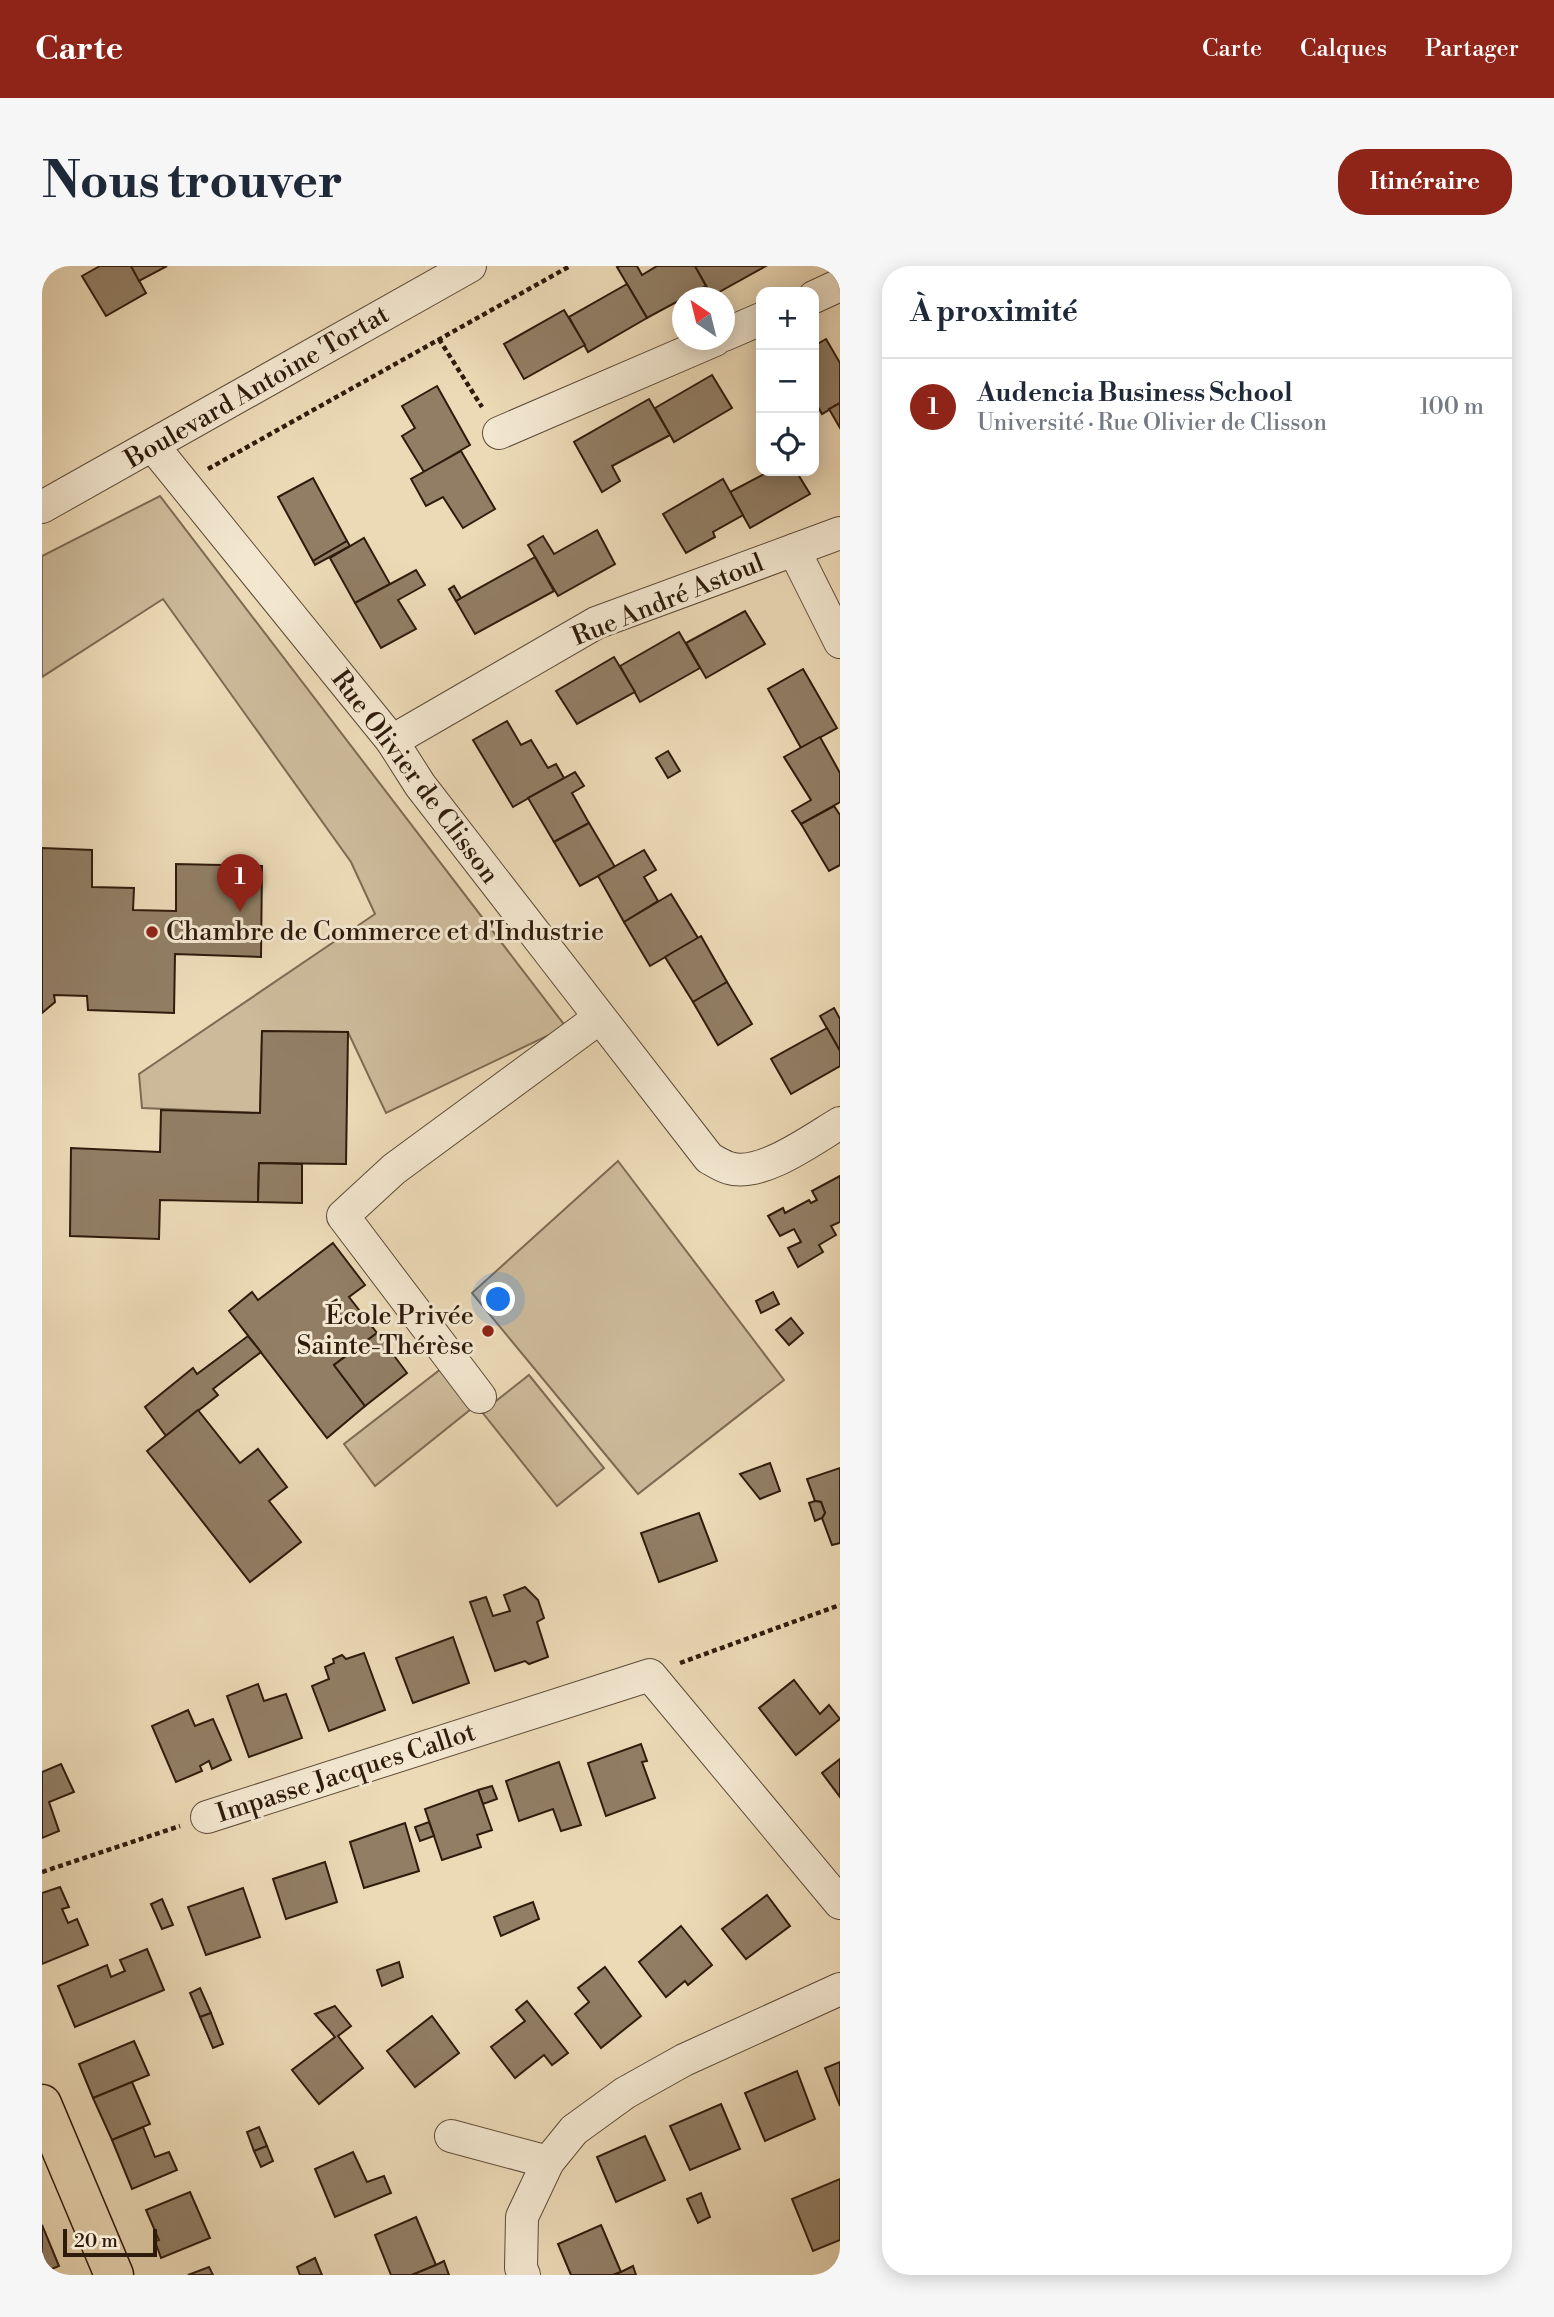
<!DOCTYPE html>
<html lang="fr">
<head>
<meta charset="utf-8">
<style>
	:root { --surface:#fff; --page:#f6f6f7; --text:#1f2937; --muted:#747a83; --line:#e0e1e3; --accent:#8f2418 }
	body { margin:0; font-family:"Libre Bodoni",serif; background:var(--page); color:var(--text) }
	.controls { position:absolute; right:21px; top:21px; display:grid; overflow:hidden; border-radius:14px; box-shadow:0 4px 18px #0003 }
	.controls button { width:63px; height:63px; display:grid; place-items:center; padding:0; border:0; border-bottom:2px solid var(--line); background:var(--surface); color:var(--text); font:35px sans-serif }
	.compass { position:absolute; left:630px; top:21px; width:63px; height:63px; border-radius:50%; background:var(--surface); box-shadow:0 4px 18px #0003; rotate:325deg }
	.scale { position:absolute; left:21px; bottom:18px; width:94px; box-sizing:border-box; padding-left:7px; border:4px solid #2f1b0c; border-top:0; font-size:19px; line-height:24px; white-space:nowrap; color:#2f1b0c; -webkit-text-stroke:5px #f3e7d0; paint-order:stroke }
	.you { position:absolute; left:457px; top:1034px; width:24px; height:24px; margin:-18px; border:5px solid #fff; border-radius:50%; background:#1a73e8; box-shadow:0 0 0 10px #1a73e833 }
	.badge { display:grid; place-items:center; width:46px; height:46px; border-radius:50%; background:var(--accent); color:#fff; font-size:23px; font-weight:700 }
	.pin { position:absolute; translate:-50% -58px; filter:drop-shadow(0 2px 4px #0008) }
	.pin::after { content:''; position:absolute; top:37px; width:24px; height:21px; background:inherit; clip-path:polygon(0 0,100% 0,50% 100%) }
	.list { margin:0; padding:0; list-style:none }
	h2 { display:flex; justify-content:space-between; align-items:center; height:91px; margin:0; padding:0 28px; font-size:30px }
	h2 small { font-size:23px; font-weight:400; color:var(--muted) }
	.list li { display:grid; grid-template-columns:46px 1fr auto; gap:21px; align-items:center; box-sizing:border-box; height:98px; padding:0 28px; border-top:2px solid var(--line) }
	.list b { display:block; font-size:26px; white-space:nowrap }
	.list p { margin:0; font-size:23px; white-space:nowrap; color:var(--muted) }
	.list em { font-size:23px; font-style:normal; color:var(--muted) }
	.icon { flex:none; width:38px; height:38px; fill:none; stroke:currentColor; stroke-width:2; stroke-linecap:round; stroke-linejoin:round }
	.map { position:relative; flex:none; width:798px; height:2009px; overflow:hidden; border-radius:28px }
	header { display:flex; align-items:center; gap:42px; box-sizing:border-box; height:98px; padding:0 35px; background:var(--accent); color:#fff }
	header strong { font-size:33px }
	nav { display:flex; gap:38px; margin-inline-start:auto; font-size:24px }
	.intro { display:flex; align-items:center; justify-content:space-between; box-sizing:border-box; height:168px; padding:0 42px }
	h1 { margin:0; font-size:49px }
	.button { padding:18px 32px; border-radius:28px; background:var(--accent); color:#fff; font-size:24px; font-weight:700 }
	main { display:flex; gap:42px; padding:0 42px }
	aside { flex:1; background:var(--surface); border-radius:28px; box-shadow:0 4px 18px #0003 }
	.map>svg:first-child { display:block }
	.green { fill:#ccba9a; stroke:#7e6a53; stroke-width:2 }
	.building { fill:#917e65; stroke:#2f1b0c; stroke-width:2 }
	.lines { fill:none; stroke-linecap:round; stroke-linejoin:round }
	.minor-casing { stroke:#5e4b37; stroke-width:34 }
	.major-casing { stroke:#2f1b0c; stroke-width:41 }
	.path { stroke:#2f1b0c; stroke-width:4.5; stroke-dasharray:5 3.5; stroke-linecap:butt }
	.minor { stroke:#f3e7d0; stroke-width:32 }
	.major { stroke:#ecdab7; stroke-width:38 }
	.poi-dot { fill:#8f2418; stroke:#f3e7d0; stroke-width:2.5 }
	.labels { text-anchor:middle; dominant-baseline:central; stroke-width:6; stroke-linejoin:round; paint-order:stroke }
	.street-label { font-size:26px; fill:#2f1b0c; stroke:#f3e7d0 }
	.poi-label { font-size:26px; fill:#2f1b0c; stroke:#f3e7d0; text-anchor:start }
</style>
</head>
<body>
<header>
<strong>Carte</strong>
<nav><a>Carte</a><a>Calques</a><a>Partager</a></nav>
</header>
<div class="intro"><h1>Nous trouver</h1><a class="button">Itinéraire</a></div>
<main>
<div class="map">
<svg width="798" height="2009" viewBox="0 0 798 2009">
	<rect width="100%" height="100%" fill="#ecdab7"/>
	<filter id="stains"><feTurbulence type="fractalNoise" baseFrequency=".00286" numOctaves="4"/><feColorMatrix values="0 0 0 0 .2 0 0 0 0 .09 0 0 0 0 .02 0 0 0 .5 -.17"/></filter>
	<radialGradient id="worn" r=".72"><stop offset=".6" stop-color="#630" stop-opacity="0"/><stop offset="1" stop-color="#630" stop-opacity=".3"/></radialGradient>
	<g class="green">
		<polygon points="118,230 524,761 344,847 306,766 220,765 218,847 100,842 97,808 333,648 309,596 121,333 0,411 0,290"/>
		<polygon points="576,895 742,1114 596,1228 430,1027"/>
		<polygon points="408,1096 439,1135 333,1220 302,1178"/>
		<polygon points="487,1109 562,1202 515,1240 440,1146"/>
	</g>
	<g class="building">
		<polygon points="58,0 89,0 104,27 64,50 40,10"/>
		<polygon points="89,0 125,0 97,15"/>
		<polygon points="578,0 595,0 600,9 615,0 653,0 664,20 605,52 575,1"/>
		<polygon points="653,0 724,0 670,30"/>
		<polygon points="585,18 605,52 546,86 527,51"/>
		<polygon points="522,44 543,79 482,113 462,78"/>
		<polygon points="784,73 798,97 798,137 780,148 772,134 772,80"/>
		<polygon points="670,109 690,142 632,176 613,142"/>
		<polygon points="395,120 428,179 382,206 360,170 373,162 360,140"/>
		<polygon points="607,133 628,169 570,200 578,215 560,226 532,176"/>
		<polygon points="798,137 798,162 787,143"/>
		<polygon points="419,185 453,243 421,262 401,231 384,240 369,213"/>
		<polygon points="728,205 754,205 768,228 708,262 688,226"/>
		<polygon points="271,212 305,275 271,295 236,231"/>
		<polygon points="681,213 701,249 671,266 673,271 644,287 621,248"/>
		<polygon points="555,264 573,298 516,330 486,279 501,270 512,288"/>
		<polygon points="322,272 348,318 313,337 288,292"/>
		<polygon points="305,275 308,280 273,299 271,295"/>
		<polygon points="493,291 512,325 433,368 414,335"/>
		<polygon points="374,304 383,319 356,334 374,363 339,382 313,337"/>
		<polygon points="412,320 419,332 414,335 407,323"/>
		<polygon points="703,345 723,378 664,412 644,377"/>
		<polygon points="637,366 658,402 598,436 578,400"/>
		<polygon points="572,391 593,426 535,458 514,425"/>
		<polygon points="761,403 795,462 759,482 726,423"/>
		<polygon points="465,455 479,479 489,474 506,502 514,498 522,512 471,541 431,474"/>
		<polygon points="778,471 798,507 798,536 759,558 750,545 769,534 742,491"/>
		<polygon points="626,485 638,505 626,512 614,492"/>
		<polygon points="533,506 542,520 530,527 547,557 512,576 486,532"/>
		<polygon points="792,540 798,549 798,599 787,605 759,558"/>
		<polygon points="547,557 573,601 538,620 512,576"/>
		<polygon points="0,582 50,584 50,621 92,622 91,644 134,645 134,598 220,600 219,691 133,688 132,747 46,744 45,730 12,729 13,736 0,747"/>
		<polygon points="602,584 614,604 602,611 616,635 582,656 556,610"/>
		<polygon points="629,628 656,672 608,700 582,656"/>
		<polygon points="659,670 685,716 651,736 623,691"/>
		<polygon points="685,716 710,758 676,779 651,736"/>
		<polygon points="792,742 798,753 798,785 778,750"/>
		<polygon points="785,762 798,785 798,800 749,828 729,793"/>
		<polygon points="220,765 306,766 304,898 217,897 216,936 118,934 117,973 28,970 29,882 118,886 119,844 218,847"/>
		<polygon points="217,897 260,898 260,937 216,936"/>
		<polygon points="798,910 798,956 789,960 794,969 777,979 781,986 756,1001 746,982 759,976 752,963 738,970 726,950 741,942 743,947 767,934 769,937 775,934 770,925"/>
		<polygon points="291,977 323,1019 307,1031 335,1067 292,1099 323,1140 285,1172 187,1045 210,1026 216,1034"/>
		<polygon points="731,1026 737,1038 719,1047 714,1035"/>
		<polygon points="749,1052 761,1067 747,1079 734,1064"/>
		<polygon points="335,1067 365,1107 323,1140 292,1099"/>
		<polygon points="206,1070 219,1086 171,1123 176,1129 124,1170 103,1141 151,1102 155,1108"/>
		<polygon points="156,1144 198,1197 216,1183 245,1221 227,1235 259,1276 208,1316 105,1185"/>
		<polygon points="728,1197 738,1225 718,1233 698,1208"/>
		<polygon points="798,1202 798,1277 790,1279 780,1252 783,1247 779,1236 773,1235 765,1213"/>
		<polygon points="773,1235 779,1236 783,1247 780,1252 773,1255 767,1237"/>
		<polygon points="657,1247 675,1295 617,1316 599,1267"/>
		<polygon points="483,1321 496,1334 502,1352 495,1356 506,1391 487,1398 483,1395 453,1405 428,1336 444,1331 451,1350 468,1345 462,1329"/>
		<polygon points="411,1371 427,1417 371,1437 354,1392"/>
		<polygon points="322,1387 343,1444 287,1465 270,1420 287,1413 283,1401 292,1397 291,1393 300,1389 304,1393"/>
		<polygon points="752,1414 778,1448 787,1439 798,1453 754,1489 717,1442"/>
		<polygon points="216,1418 222,1435 244,1428 260,1472 207,1491 185,1430"/>
		<polygon points="146,1444 153,1460 171,1453 189,1494 170,1503 167,1495 158,1500 160,1505 134,1516 110,1460"/>
		<polygon points="599,1478 605,1495 600,1496 613,1532 564,1550 546,1497"/>
		<polygon points="798,1493 798,1531 780,1507"/>
		<polygon points="517,1496 539,1559 519,1565 511,1543 477,1555 464,1515"/>
		<polygon points="19,1498 32,1526 7,1536 17,1565 0,1572 0,1506"/>
		<polygon points="450,1520 455,1533 441,1538 436,1524"/>
		<polygon points="436,1524 450,1564 435,1569 439,1581 400,1594 383,1543"/>
		<polygon points="387,1556 392,1570 378,1575 373,1561"/>
		<polygon points="363,1557 377,1605 322,1622 308,1576"/>
		<polygon points="283,1596 295,1636 244,1653 231,1613"/>
		<polygon points="18,1621 27,1641 20,1643 26,1657 35,1653 46,1679 0,1698 0,1627"/>
		<polygon points="201,1622 218,1671 164,1689 146,1641"/>
		<polygon points="725,1629 748,1660 704,1693 680,1663"/>
		<polygon points="120,1633 131,1659 120,1663 109,1638"/>
		<polygon points="491,1636 497,1653 459,1670 452,1651"/>
		<polygon points="639,1660 670,1699 646,1719 643,1715 624,1731 597,1696"/>
		<polygon points="105,1683 122,1724 33,1761 16,1720 65,1699 69,1711 83,1705 78,1694"/>
		<polygon points="357,1696 361,1711 340,1720 335,1704"/>
		<polygon points="563,1701 599,1750 559,1782 533,1748 547,1736 536,1722"/>
		<polygon points="158,1722 169,1747 158,1751 148,1727"/>
		<polygon points="485,1735 526,1787 510,1799 502,1789 473,1812 449,1781 483,1755 474,1744"/>
		<polygon points="293,1740 309,1760 296,1770 321,1802 277,1838 250,1804 293,1771 273,1748"/>
		<polygon points="169,1747 181,1778 171,1782 158,1751"/>
		<polygon points="390,1750 417,1787 373,1821 345,1785"/>
		<polygon points="92,1775 107,1809 51,1832 37,1798"/>
		<polygon points="798,1796 798,1840 783,1802"/>
		<polygon points="755,1805 773,1853 723,1875 703,1827"/>
		<polygon points="90,1816 108,1858 70,1874 51,1832"/>
		<polygon points="679,1838 698,1883 648,1904 628,1860"/>
		<polygon points="101,1861 113,1891 127,1886 135,1904 90,1923 70,1874"/>
		<polygon points="217,1861 225,1880 212,1885 205,1866"/>
		<polygon points="603,1870 623,1914 574,1936 555,1891"/>
		<polygon points="225,1880 231,1895 219,1901 212,1885"/>
		<polygon points="311,1886 325,1916 342,1910 349,1927 293,1951 273,1903"/>
		<polygon points="798,1913 798,1974 771,1985 750,1933"/>
		<polygon points="148,1926 168,1972 119,1992 113,1975 117,1974 104,1944"/>
		<polygon points="659,1927 668,1951 656,1957 645,1933"/>
		<polygon points="374,1951 394,1999 370,2009 349,2009 333,1969"/>
		<polygon points="0,1959 17,2000 0,2007"/>
		<polygon points="559,1959 579,2006 571,2009 529,2009 516,1978"/>
		<polygon points="273,1992 280,2009 258,2009 255,2001"/>
		<polygon points="402,1995 407,2009 370,2009 394,1999"/>
		<polygon points="591,2000 594,2009 571,2009 579,2006"/>
		<polygon points="167,2001 171,2009 146,2009"/>
	</g>
	<g class="lines">
		<defs>
			<g id="minor">
				<polyline points="772,31 798,19"/>
				<polyline points="682,69 719,53"/>
				<polyline points="457,167 673,74"/>
				<path d="M111,180L350,475L378,519L667,892C674,896 680,900 687,902C719,912 771,873 798,857"/>
				<polyline points="0,241 428,0"/>
				<polyline points="752,284 798,376"/>
				<polyline points="350,475 554,357 798,267"/>
				<polyline points="438,1131 301,950 352,903 557,752"/>
				<polyline points="165,1551 608,1409 798,1637"/>
				<polyline points="409,1870 506,1896"/>
				<polyline points="482,2009 479,2002 480,1951 506,1896 532,1864 583,1827 642,1794 798,1723"/>
			</g>
			<polyline id="major" points="0,1838 72,2009"/>
		</defs>
		<use href="#minor" class="minor-casing"/>
		<use href="#major" class="major-casing"/>
		<g class="path">
			<polyline points="397,73 440,141"/>
			<polyline points="166,203 528,0"/>
			<polyline points="638,1397 798,1339"/>
			<polyline points="0,1606 138,1560"/>
		</g>
		<use href="#minor" class="minor"/>
		<use href="#major" class="major"/>
	</g>
	<g class="poi-dot">
		<circle cx="110" cy="666" r="7"/>
		<circle cx="446" cy="1065" r="7"/>
	</g>
	<g class="labels">
		<g class="street-label">
			<text transform="translate(215 121) rotate(-30)">Boulevard Antoine Tortat</text>
			<text transform="translate(626 334) rotate(-22)">Rue André Astoul</text>
			<text transform="translate(373 511) rotate(53)">Rue Olivier de Clisson</text>
			<text transform="translate(304 1507) rotate(-18)">Impasse Jacques Callot</text>
		</g>
		<g class="poi-label">
			<text x="124" y="666">Chambre de Commerce et d'Industrie</text>
			<text x="432" y="1050" text-anchor="end">École Privée<tspan x="432" dy="30">Sainte-Thérèse</tspan></text>
		</g>
	</g>
	<rect width="100%" height="100%" filter="url(#stains)"/>
	<rect width="100%" height="100%" fill="url(#worn)"/>
</svg>
<div class="controls">
<button>+</button>
<button>−</button>
<button><svg class="icon" aria-label="locate" viewBox="0 0 24 24"><circle cx="12" cy="12" r="6"/><path d="M12 2v4M12 18v4M2 12h4M18 12h4"/></svg></button>
</div>
<svg class="compass" viewBox="-18 -18 36 36"><path d="M0-13l5 13h-10z" fill="#e53935"/><path d="M0 13l5-13h-10z" fill="#747a83"/></svg>
<div class="scale">20 m</div>
<div class="you"></div>
<div class="pin badge" style="left:198px;top:646px">1</div>
</div>
<aside>
<h2>À proximité<small></small></h2>
<ul class="list">
<li><span class="badge">1</span><div><b>Audencia Business School</b><p>Université · Rue Olivier de Clisson</p></div><em>100 m</em></li>
</ul>
</aside>
</main>
</body>
</html>
